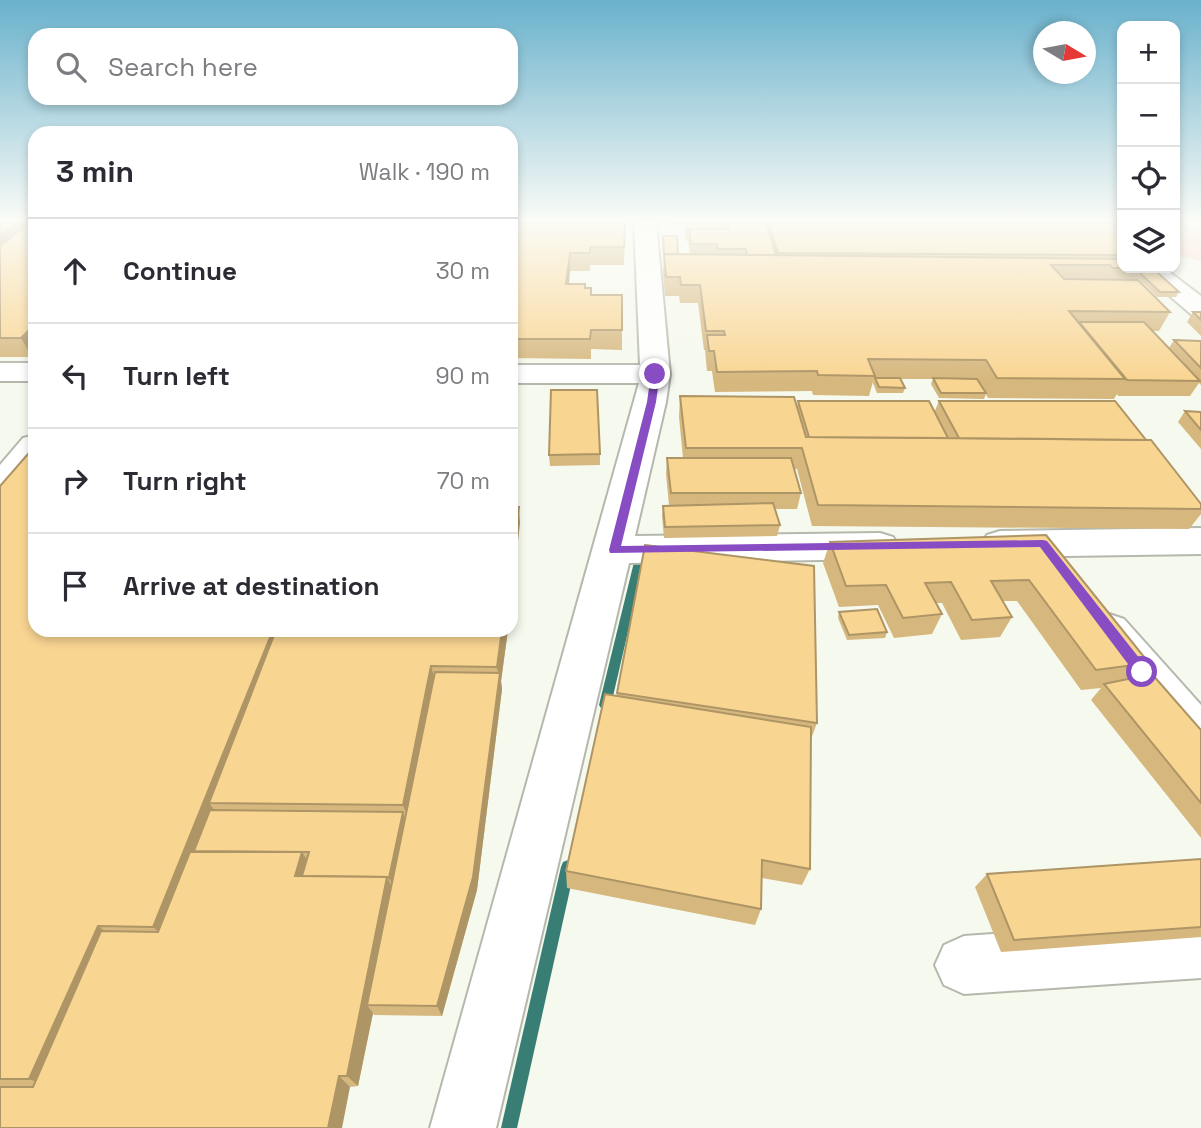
<!DOCTYPE html>
<html lang="en">
<head>
<meta charset="utf-8">
<style>
	:root { --surface:#fff; --page:#f2f2f3; --text:#2b2b33; --muted:#7c7c81; --line:#e1e1e2 }
	body { margin:0; font-family:"Space Grotesk",sans-serif; background:var(--page); color:var(--text) }
	.controls { position:absolute; right:21px; top:21px; display:grid; overflow:hidden; border-radius:14px; box-shadow:0 4px 10px #0003 }
	.controls button { width:63px; height:63px; display:grid; place-items:center; padding:0; border:0; border-bottom:2px solid var(--line); background:var(--surface); color:var(--text); font:35px sans-serif }
	.compass { position:absolute; left:1033px; top:21px; width:63px; height:63px; border-radius:50%; background:var(--surface); box-shadow:0 4px 10px #0003; rotate:100deg }
	.stop { position:absolute; width:21px; height:21px; margin:-16px; border:5px solid #884dc3; border-radius:50%; background:#fff }
	.stop.end { background:#884dc3; border-color:#fff; box-shadow:0 2px 7px #0008 }
	.list { margin:0; padding:0; list-style:none }
	h2 { display:flex; justify-content:space-between; align-items:center; height:91px; margin:0; padding:0 28px; font-size:30px }
	h2 small { font-size:23px; font-weight:400; color:var(--muted) }
	.list li { display:grid; grid-template-columns:46px 1fr auto; gap:21px; align-items:center; box-sizing:border-box; height:105px; padding:0 28px; border-top:2px solid var(--line) }
	.list b { display:block; font-size:26px; white-space:nowrap }
	.list em { font-size:23px; font-style:normal; color:var(--muted) }
	.icon { flex:none; width:38px; height:38px; fill:none; stroke:currentColor; stroke-width:2; stroke-linecap:round; stroke-linejoin:round }
	.map { position:relative; flex:none; width:1201px; height:1128px; overflow:hidden }
	.search { position:absolute; background:var(--surface); box-shadow:0 4px 10px #0003; left:28px; top:28px; width:490px; height:77px; display:flex; align-items:center; gap:18px; box-sizing:border-box; padding:0 24px; border-radius:21px; color:var(--muted); font-size:26px }
	.panel { position:absolute; background:var(--surface); box-shadow:0 4px 10px #0003; left:28px; top:126px; width:490px; height:511px; border-radius:21px }
	.map>svg:first-child { display:block }
	.green { fill:#fbd7c5 }
	.lines { fill:none; stroke-linecap:round; stroke-linejoin:round }
	.stream { fill:#387e75; fill-rule:evenodd }
	.minor-casing { stroke:#b5b8ac; stroke-width:4 }
	.minor { fill:#fff; fill-rule:evenodd }
	.wall { fill:#d6b77e }
	.shaded-wall { fill:#ae9566 }
	.building { fill:#f9d592; stroke:#ae9566; stroke-width:2 }
	.route { fill:#884dc3 }
</style>
</head>
<body>
<div class="map">
<svg width="1201" height="1128" viewBox="0 0 1201 1128">
	<rect width="100%" height="100%" fill="#f6f9ed"/>
	<polygon class="green" points="1175,225 1201,231 1201,261 1175,255"/>
	<g class="lines">
		<g class="stream">
			<polygon points="641,551 646,554 611,705 609,708 605,710 601,708 599,705 636,554"/>
			<polygon points="568,860 573,862 575,867 517,1128 501,1128 561,867 563,862"/>
		</g>
		<defs>
			<g id="minor">
				<polygon points="634,222 656,222 670,374 666,402 635,536 880,533 893,537 899,546 893,555 880,559 629,563 496,1128 430,1128 639,383 511,383 511,365 640,365"/>
				<polygon points="1137,268 1164,268 1201,296 1201,317 1192,315"/>
				<rect x="0" y="363" width="35" height="18"/>
				<polygon points="35,435 35,467 12,495 0,498 0,465 23,438"/>
				<polygon points="1201,528 1201,554 1000,557 987,553 981,544 987,535 1000,531"/>
				<polygon points="1109,614 1124,619 1201,705 1201,757 1184,751 1127,685 1088,630 1094,619"/>
				<polygon points="1201,920 1201,978 964,994 944,985 935,965 944,945 964,936"/>
			</g>
		</defs>
		<use href="#minor" class="minor-casing"/>
		<use href="#minor" class="minor"/>
	</g>
	<g class="wall">
		<polygon points="0,222 35,222 35,354 32,357 0,357"/>
		<polygon points="511,222 625,222 624,265 590,265 590,271 570,271 569,284 585,288 622,330 622,350 591,349 591,359 511,358"/>
		<polygon points="661,222 722,222 724,229 723,222 1114,222 1122,228 1122,268 1152,268 1149,272 1179,292 1176,297 1157,297 1139,279 1138,280 1170,312 1159,331 1152,331 1169,348 1174,340 1201,341 1201,385 1199,383 1190,396 1118,396 1117,394 1114,399 988,398 986,394 984,399 939,398 931,384 933,379 901,379 905,388 903,393 877,393 873,383 874,378 869,396 813,395 812,391 715,392 712,371 707,371 705,350 704,350 698,303 680,303 679,296 665,296 663,272 664,257 663,236 678,254 690,254 688,241 686,241 684,224 661,223"/>
		<polygon points="1193,312 1201,312 1201,336 1187,322"/>
		<polygon points="680,396 797,407 798,401 934,413 939,401 1146,440 1201,504 1201,514 1189,529 812,526 797,469 794,469 801,493 797,509 775,509 780,525 777,536 664,538 662,516 663,506 669,505 666,474 667,458 683,458 679,417"/>
		<polygon points="1185,411 1201,412 1201,449 1178,422"/>
		<polygon points="600,454 600,465 550,466 549,455"/>
		<polygon points="0,486 35,630 508,630 501,681 502,689 477,890 442,1016 374,1015 373,1013 358,1086 350,1087 0,1128"/>
		<polygon points="1046,535 1149,663 1137,677 1201,730 1201,838 1091,700 1101,688 1081,690 1017,601 1003,601 1012,617 1000,637 961,640 942,603 936,603 942,614 932,634 894,638 878,605 839,607 823,563 830,542"/>
		<polygon points="839,612 887,632 885,638 847,640 838,618"/>
		<polygon points="617,693 817,723 811,739 810,869 802,885 762,878 761,909 755,925 567,888 566,871"/>
		<polygon points="1201,859 1201,937 1001,952 975,887 987,874"/>
	</g>
	<g class="shaded-wall">
		<polygon points="18,222 35,222 0,262 0,236"/>
		<polygon points="570,253 570,271 567,302 566,284"/>
		<polygon points="35,324 35,341 28,341 35,353 32,357 21,338"/>
		<polygon points="514,397 516,413 511,445 511,418"/>
		<polygon points="519,507 520,523 511,605 511,566"/>
		<polygon points="273,630 290,630 209,803 219,816 171,943 153,927"/>
		<polygon points="502,630 508,630 501,681 502,689 477,890 442,1016 437,1006 499,679 497,667"/>
		<polygon points="431,666 437,686 410,823 403,805"/>
		<polygon points="403,812 408,826 395,891 389,878"/>
		<polygon points="302,852 313,869 302,878 295,876"/>
		<polygon points="387,877 395,893 367,1005 373,1013 358,1086 347,1076"/>
		<polygon points="98,926 118,941 55,1089 29,1079"/>
		<polygon points="339,1076 350,1087 342,1128 328,1128"/>
	</g>
	<g class="building">
		<polygon points="0,222 18,222 0,236"/>
		<polygon points="30,222 35,222 35,324 21,338 0,338 0,246"/>
		<polygon points="511,222 625,222 624,247 590,247 590,253 570,253 566,284 585,284 585,288 591,288 591,295 622,295 622,330 591,330 590,339 511,339"/>
		<polygon points="686,222 722,222 724,229 689,229 689,232 687,232"/>
		<polygon points="727,222 766,222 776,255 747,255 746,249 718,249 717,244 691,244 689,229 729,229"/>
		<polygon points="768,222 1114,222 1122,228 1122,255 778,253"/>
		<polygon points="663,236 677,236 678,254 664,254"/>
		<polygon points="664,254 1122,259 1122,268 1144,268 1113,268 1110,265 1051,265 1064,279 1138,280 1170,312 1069,311 1125,379 997,378 986,360 868,359 875,376 818,375 817,371 717,372 714,351 709,351 707,335 725,335 724,331 706,331 700,285 681,285 680,277 666,277"/>
		<polygon points="1142,272 1157,272 1179,292 1160,292 1141,274"/>
		<polygon points="1193,312 1201,312 1201,320"/>
		<polygon points="1079,322 1144,322 1200,381 1127,380"/>
		<polygon points="35,334 35,341 28,341"/>
		<polygon points="1174,340 1201,341 1201,368"/>
		<polygon points="875,378 900,378 905,388 879,387"/>
		<polygon points="933,378 977,379 986,393 941,393"/>
		<polygon points="551,390 597,390 600,454 549,455"/>
		<polygon points="680,396 794,397 806,437 1151,440 1201,504 1201,509 818,505 802,448 686,448"/>
		<polygon points="511,397 514,397 511,418"/>
		<polygon points="798,401 929,401 948,438 809,437"/>
		<polygon points="939,401 1115,401 1146,440 959,438"/>
		<polygon points="1185,411 1201,412 1201,430"/>
		<polygon points="35,446 35,630 273,630 153,927 98,926 29,1079 0,1079 0,486"/>
		<polygon points="667,458 791,458 801,493 671,493"/>
		<polygon points="773,503 780,525 665,527 663,506"/>
		<polygon points="511,507 519,507 511,568"/>
		<polygon points="1046,535 1149,663 1096,670 1029,580 991,581 1012,617 972,620 951,582 925,583 942,614 903,618 886,585 846,586 830,542"/>
		<polygon points="645,545 814,566 817,723 617,693"/>
		<polygon points="877,609 887,632 849,635 839,612"/>
		<polygon points="276,630 502,630 497,667 431,666 403,805 209,803"/>
		<polygon points="435,672 500,673 473,877 437,1006 367,1005"/>
		<polygon points="1152,674 1201,730 1201,803 1104,684"/>
		<polygon points="605,694 811,727 810,869 762,860 761,909 566,871"/>
		<polygon points="210,810 403,812 389,878 388,878 387,877 302,876 309,852 194,851"/>
		<polygon points="190,852 302,852 295,876 387,877 347,1076 339,1076 328,1128 0,1128 0,1087 33,1087 101,931 158,932"/>
		<polygon points="1201,859 1201,927 1014,940 987,874"/>
	</g>
	<linearGradient id="sky" x2="0" y2="1"><stop stop-color="#69b1cc"/><stop offset="0.58" stop-color="#fbfcf7"/><stop offset="1" stop-color="#fbfcf7" stop-opacity="0"/></linearGradient>
	<rect width="1201" height="380" fill="url(#sky)"/>
	<polygon class="route" points="655,372 660,374 656,402 621,546 1043,540 1047,541 1147,668 1147,676 1137,676 1040,547 610,553 609,550 647,402 651,374"/>
</svg>
<div class="controls">
<button>+</button>
<button>−</button>
<button><svg class="icon" aria-label="locate" viewBox="0 0 24 24"><circle cx="12" cy="12" r="6"/><path d="M12 2v4M12 18v4M2 12h4M18 12h4"/></svg></button>
<button><svg class="icon" aria-label="layers" viewBox="0 0 24 24"><path d="M12 4l9 5-9 5-9-5zM3 14l9 5 9-5"/></svg></button>
</div>
<svg class="compass" viewBox="-18 -18 36 36"><path d="M0-13l5 13h-10z" fill="#e53935"/><path d="M0 13l5-13h-10z" fill="#7c7c81"/></svg>
<div class="stop" style="left:1142px;top:672px"></div>
<div class="stop end" style="left:655px;top:374px"></div>
<div class="search"><svg class="icon" aria-label="search" viewBox="0 0 24 24"><circle cx="10" cy="10" r="6"/><path d="M15 15l6 6"/></svg>Search here</div>
<section class="panel">
<h2>3 min<small>Walk · 190 m</small></h2>
<ul class="list">
<li><svg class="icon" aria-label="ahead" viewBox="0 0 24 24"><path d="M12 20V5M6 11l6-6 6 6"/></svg><div><b>Continue</b></div><em>30 m</em></li>
<li><svg class="icon" aria-label="left" viewBox="0 0 24 24"><path d="M17 20v-9H6M10 6l-5 5 5 5"/></svg><div><b>Turn left</b></div><em>90 m</em></li>
<li><svg class="icon" aria-label="right" viewBox="0 0 24 24"><path d="M7 20v-9h11M14 6l5 5-5 5"/></svg><div><b>Turn right</b></div><em>70 m</em></li>
<li><svg class="icon" aria-label="arrive" viewBox="0 0 24 24"><path d="M6 21V4h12l-3 4 3 4H6"/></svg><div><b>Arrive at destination</b></div></li>
</ul>
</section>
</div>
</body>
</html>
